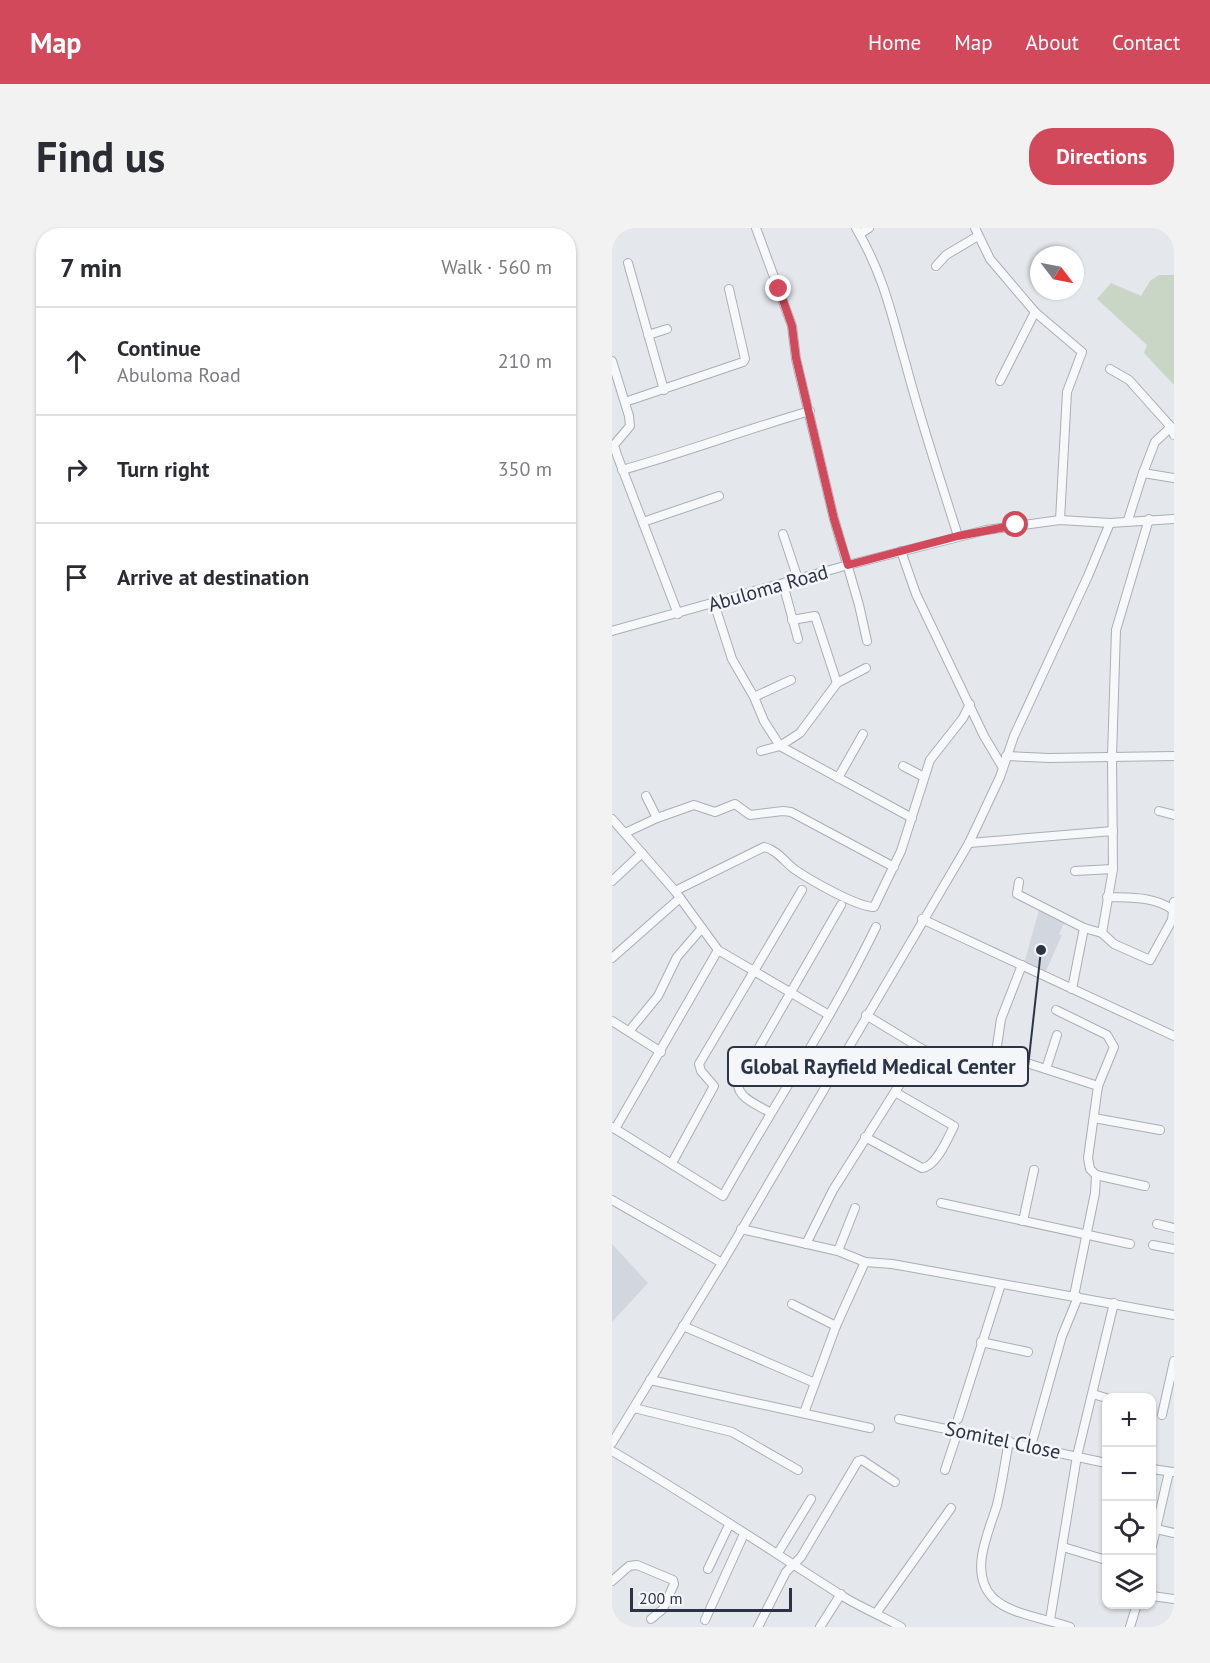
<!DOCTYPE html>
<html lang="en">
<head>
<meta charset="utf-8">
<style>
	:root { --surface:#fff; --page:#f2f2f3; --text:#2b2b33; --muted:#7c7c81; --line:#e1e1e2; --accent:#d1495b }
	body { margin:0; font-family:"PT Sans",sans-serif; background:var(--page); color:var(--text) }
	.controls { position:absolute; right:18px; bottom:18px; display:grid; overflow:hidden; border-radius:12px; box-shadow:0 2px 4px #0004 }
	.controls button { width:54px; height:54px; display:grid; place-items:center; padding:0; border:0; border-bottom:2px solid var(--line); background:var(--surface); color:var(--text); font:30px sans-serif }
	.compass { position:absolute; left:418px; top:18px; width:54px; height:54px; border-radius:50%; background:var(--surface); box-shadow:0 2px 4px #0004; rotate:122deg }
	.scale { position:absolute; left:18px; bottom:15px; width:162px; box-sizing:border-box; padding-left:6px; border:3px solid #2b3445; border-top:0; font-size:16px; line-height:21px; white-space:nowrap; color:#2b3445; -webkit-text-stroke:4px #f4f6f9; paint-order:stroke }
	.stop { position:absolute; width:18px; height:18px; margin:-14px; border:4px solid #d1495b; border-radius:50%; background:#fff }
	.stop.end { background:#d1495b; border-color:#fff; box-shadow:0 2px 6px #0008 }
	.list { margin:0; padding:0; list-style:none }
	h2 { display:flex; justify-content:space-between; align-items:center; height:78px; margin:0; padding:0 24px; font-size:26px }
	h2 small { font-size:20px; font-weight:400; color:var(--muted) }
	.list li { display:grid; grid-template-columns:39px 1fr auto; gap:18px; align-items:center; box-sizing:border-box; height:108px; padding:0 24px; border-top:2px solid var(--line) }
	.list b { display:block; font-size:22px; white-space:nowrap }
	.list p { margin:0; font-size:20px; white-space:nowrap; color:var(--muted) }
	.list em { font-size:20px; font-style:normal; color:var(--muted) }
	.icon { flex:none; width:33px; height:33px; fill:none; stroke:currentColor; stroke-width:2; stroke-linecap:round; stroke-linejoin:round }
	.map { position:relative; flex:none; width:562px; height:1399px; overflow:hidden; border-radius:24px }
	header { display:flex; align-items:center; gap:36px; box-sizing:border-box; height:84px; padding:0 30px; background:var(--accent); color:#fff }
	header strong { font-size:28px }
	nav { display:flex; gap:33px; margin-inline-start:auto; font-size:21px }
	.intro { display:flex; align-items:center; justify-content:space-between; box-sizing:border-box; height:144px; padding:0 36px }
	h1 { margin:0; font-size:42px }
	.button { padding:15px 27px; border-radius:24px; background:var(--accent); color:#fff; font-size:21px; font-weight:700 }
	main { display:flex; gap:36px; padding:0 36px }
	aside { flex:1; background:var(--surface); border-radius:24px; box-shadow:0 2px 4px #0004 }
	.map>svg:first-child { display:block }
	.built { fill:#d2d6de }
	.green { fill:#c9d6c5 }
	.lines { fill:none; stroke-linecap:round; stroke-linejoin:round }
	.minor-casing { stroke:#a9aeb7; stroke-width:10 }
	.minor { stroke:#f7f8fa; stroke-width:8 }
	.route { stroke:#d1495b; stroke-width:8 }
	.labels { text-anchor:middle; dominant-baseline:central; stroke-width:5; stroke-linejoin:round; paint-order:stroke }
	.street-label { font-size:20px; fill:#2b3445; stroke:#f4f6f9 }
	.leader { fill:none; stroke:#2b3445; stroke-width:2 }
	.callout-dot { fill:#2b3445; stroke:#f4f6f9; stroke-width:2 }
	.callout { fill:#f4f6f9; stroke:#2b3445; stroke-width:2 }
	.callout-label { font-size:21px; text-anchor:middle; font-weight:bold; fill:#2b3445 }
</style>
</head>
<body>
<header>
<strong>Map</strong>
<nav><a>Home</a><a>Map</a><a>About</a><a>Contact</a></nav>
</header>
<div class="intro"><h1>Find us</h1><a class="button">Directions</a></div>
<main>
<aside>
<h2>7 min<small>Walk · 560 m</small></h2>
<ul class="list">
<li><svg class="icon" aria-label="ahead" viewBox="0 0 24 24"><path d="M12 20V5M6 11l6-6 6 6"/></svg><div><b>Continue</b><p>Abuloma Road</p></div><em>210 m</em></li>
<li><svg class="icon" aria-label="right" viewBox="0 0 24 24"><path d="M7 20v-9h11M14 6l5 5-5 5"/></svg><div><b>Turn right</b></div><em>350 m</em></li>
<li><svg class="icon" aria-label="arrive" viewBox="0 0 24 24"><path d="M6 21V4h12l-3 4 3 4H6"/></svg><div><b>Arrive at destination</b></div></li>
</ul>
</aside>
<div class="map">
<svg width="562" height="1399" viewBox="0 0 562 1399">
	<rect width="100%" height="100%" fill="#e4e7ec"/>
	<g class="built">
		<polygon points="427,682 453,693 447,706 450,707 433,745 412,736"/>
		<polygon points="0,1016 36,1055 0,1094"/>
	</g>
	<polygon class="green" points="547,47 562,47 562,157 532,125 535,117 485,71 499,55 529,68 538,53"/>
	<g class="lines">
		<defs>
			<g id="minor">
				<polyline points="144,0 180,98 184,131 222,291 247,377 255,413"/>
				<path d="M244,0C272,48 279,85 294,137C309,194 328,251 346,308"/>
				<polyline points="363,0 378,31 423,84 470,124 455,164 448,292"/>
				<polyline points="248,6 257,0"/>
				<polyline points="16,35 52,162"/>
				<polyline points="324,38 334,27 366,8"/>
				<polyline points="36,107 55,101"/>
				<polyline points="0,133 17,188 18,198 2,217 5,227 66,386"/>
				<polyline points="498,141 517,152 559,199 562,207"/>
				<polyline points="388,153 423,84"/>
				<polyline points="13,174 131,134 133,131 117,61"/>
				<path d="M10,242C74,224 135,201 198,183"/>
				<polyline points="531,245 543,214 559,199"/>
				<polyline points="516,292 531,245 562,250"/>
				<polyline points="31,294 107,268"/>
				<polyline points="171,306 186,351"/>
				<polyline points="289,323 304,366 372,508 391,540"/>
				<polyline points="171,356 186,411"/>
				<polyline points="102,375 120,431 142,469 152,493 168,518 300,590"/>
				<polyline points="180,392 203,388 225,455"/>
				<polyline points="0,403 236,337 374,302 448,292 498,295 562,291"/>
				<polyline points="142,469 179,452"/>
				<polyline points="149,523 168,518 188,505 225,455 254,440"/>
				<polyline points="394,528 437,530 562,528"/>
				<polyline points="291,538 312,549"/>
				<polyline points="226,550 251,506"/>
				<polyline points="547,583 562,587"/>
				<polyline points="45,590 82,577 103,584 123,576 138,587 171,583 179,584 282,639"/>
				<polyline points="0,591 63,663 106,722 217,787"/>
				<polyline points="13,605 45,590 34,568"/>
				<polyline points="357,615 501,603"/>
				<polyline points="463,643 501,641"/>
				<polyline points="0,653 30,625"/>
				<polyline points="407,654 405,666 409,668 472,700 490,705 502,716 538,732 560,692 562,674"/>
				<path d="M63,663L152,619C165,622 172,633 182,641C198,652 245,679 262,679L289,623L318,532L351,490L358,476"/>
				<path d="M495,669C518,670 542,668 561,682"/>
				<polyline points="310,691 562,808"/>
				<polyline points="490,705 501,641 500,528 504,402 537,291"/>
				<polyline points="0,730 68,670"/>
				<polyline points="460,761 472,700"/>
				<polyline points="444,782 495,807 502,819 486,858 476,930 478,941 484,947 533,958"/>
				<polyline points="254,787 310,821 380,852 389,791 410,737"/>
				<polyline points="0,793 49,824"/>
				<polyline points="18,802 46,768 65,729 90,700"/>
				<polyline points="415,835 486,858"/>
				<polyline points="434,841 445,807"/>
				<path d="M157,884C146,877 126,870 126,856L229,677"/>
				<polyline points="482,890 548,902"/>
				<path d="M0,899L111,968C161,878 219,792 264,699"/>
				<polyline points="3,901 106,722"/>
				<path d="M253,909L310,940C324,939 336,910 342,898L283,864"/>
				<polyline points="60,935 102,858 89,843 87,836 190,662"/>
				<polyline points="0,972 110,1035"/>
				<polyline points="329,975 518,1016"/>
				<polyline points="411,993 422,942"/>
				<polyline points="545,996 562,1000"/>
				<polyline points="129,1001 226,1023 253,1034 280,1036 562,1087"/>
				<polyline points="194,1016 221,962 310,821"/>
				<polyline points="541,1017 562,1021"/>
				<polyline points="226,1023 243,980"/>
				<polyline points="462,1068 483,965 484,947"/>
				<polyline points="180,1076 224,1098"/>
				<polyline points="71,1098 203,1155"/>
				<polyline points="369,1114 416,1124"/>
				<polyline points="38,1152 258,1200"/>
				<polyline points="481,1166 494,1170"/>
				<polyline points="22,1180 120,1204 186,1242"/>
				<polyline points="192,1185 224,1098 253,1034"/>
				<polyline points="550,1187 562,1133"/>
				<polyline points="287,1191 494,1235"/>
				<polyline points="346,1191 389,1056"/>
				<path d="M397,1213C393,1234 390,1256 385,1277C377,1304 356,1344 381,1370C399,1387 436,1391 458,1399"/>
				<polyline points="0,1215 110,1035 357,615 388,549 402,508 476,348 498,295"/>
				<polyline points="419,1218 450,1108 466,1069"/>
				<path d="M0,1223C79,1269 155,1320 232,1369C250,1380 270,1388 289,1399"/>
				<polyline points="540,1241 561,1244"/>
				<polyline points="333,1242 346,1203"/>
				<polyline points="540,1300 562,1305"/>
				<polyline points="540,1318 557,1244"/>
				<polyline points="451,1319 494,1332"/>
				<polyline points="166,1325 199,1271"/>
				<polyline points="96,1341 117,1297"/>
				<polyline points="0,1353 17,1338 25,1337 61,1352 62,1356 51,1381 39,1391"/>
				<polyline points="540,1368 562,1371"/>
				<polyline points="265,1384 339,1280"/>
				<polyline points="93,1392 132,1306"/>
				<polyline points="438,1392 465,1228 502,1075"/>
				<polyline points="146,1399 174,1344 189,1329 246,1233 250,1232 283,1254"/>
				<polyline points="208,1399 229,1366"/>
				<polyline points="518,1399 525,1376"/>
			</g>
		</defs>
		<use href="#minor" class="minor-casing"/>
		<use href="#minor" class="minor"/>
	</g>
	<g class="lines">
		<polyline class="route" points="167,61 180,98 184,130 222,291 236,337 346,308 404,297"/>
	</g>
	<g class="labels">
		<g class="street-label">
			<text transform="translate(156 360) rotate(-16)">Abuloma Road</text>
			<text transform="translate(391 1212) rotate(12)">Somitel Close</text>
		</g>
	</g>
	<path class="leader" d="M429 722L416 839"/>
	<circle class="callout-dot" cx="429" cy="722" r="6"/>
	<rect class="callout" x="116" y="819" width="300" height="39" rx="6"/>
	<g class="callout-label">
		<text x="266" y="846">Global Rayfield Medical Center</text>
	</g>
</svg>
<div class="controls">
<button>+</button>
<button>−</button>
<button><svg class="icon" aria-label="locate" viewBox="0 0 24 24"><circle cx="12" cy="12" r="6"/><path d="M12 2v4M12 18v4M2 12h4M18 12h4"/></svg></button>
<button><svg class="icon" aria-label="layers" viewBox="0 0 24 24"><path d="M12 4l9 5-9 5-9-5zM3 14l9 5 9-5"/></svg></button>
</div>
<svg class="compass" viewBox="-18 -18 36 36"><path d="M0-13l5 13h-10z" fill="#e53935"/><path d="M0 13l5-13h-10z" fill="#7c7c81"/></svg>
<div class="scale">200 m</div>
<div class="stop" style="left:404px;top:297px"></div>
<div class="stop end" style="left:167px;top:61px"></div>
</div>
</main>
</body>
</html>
